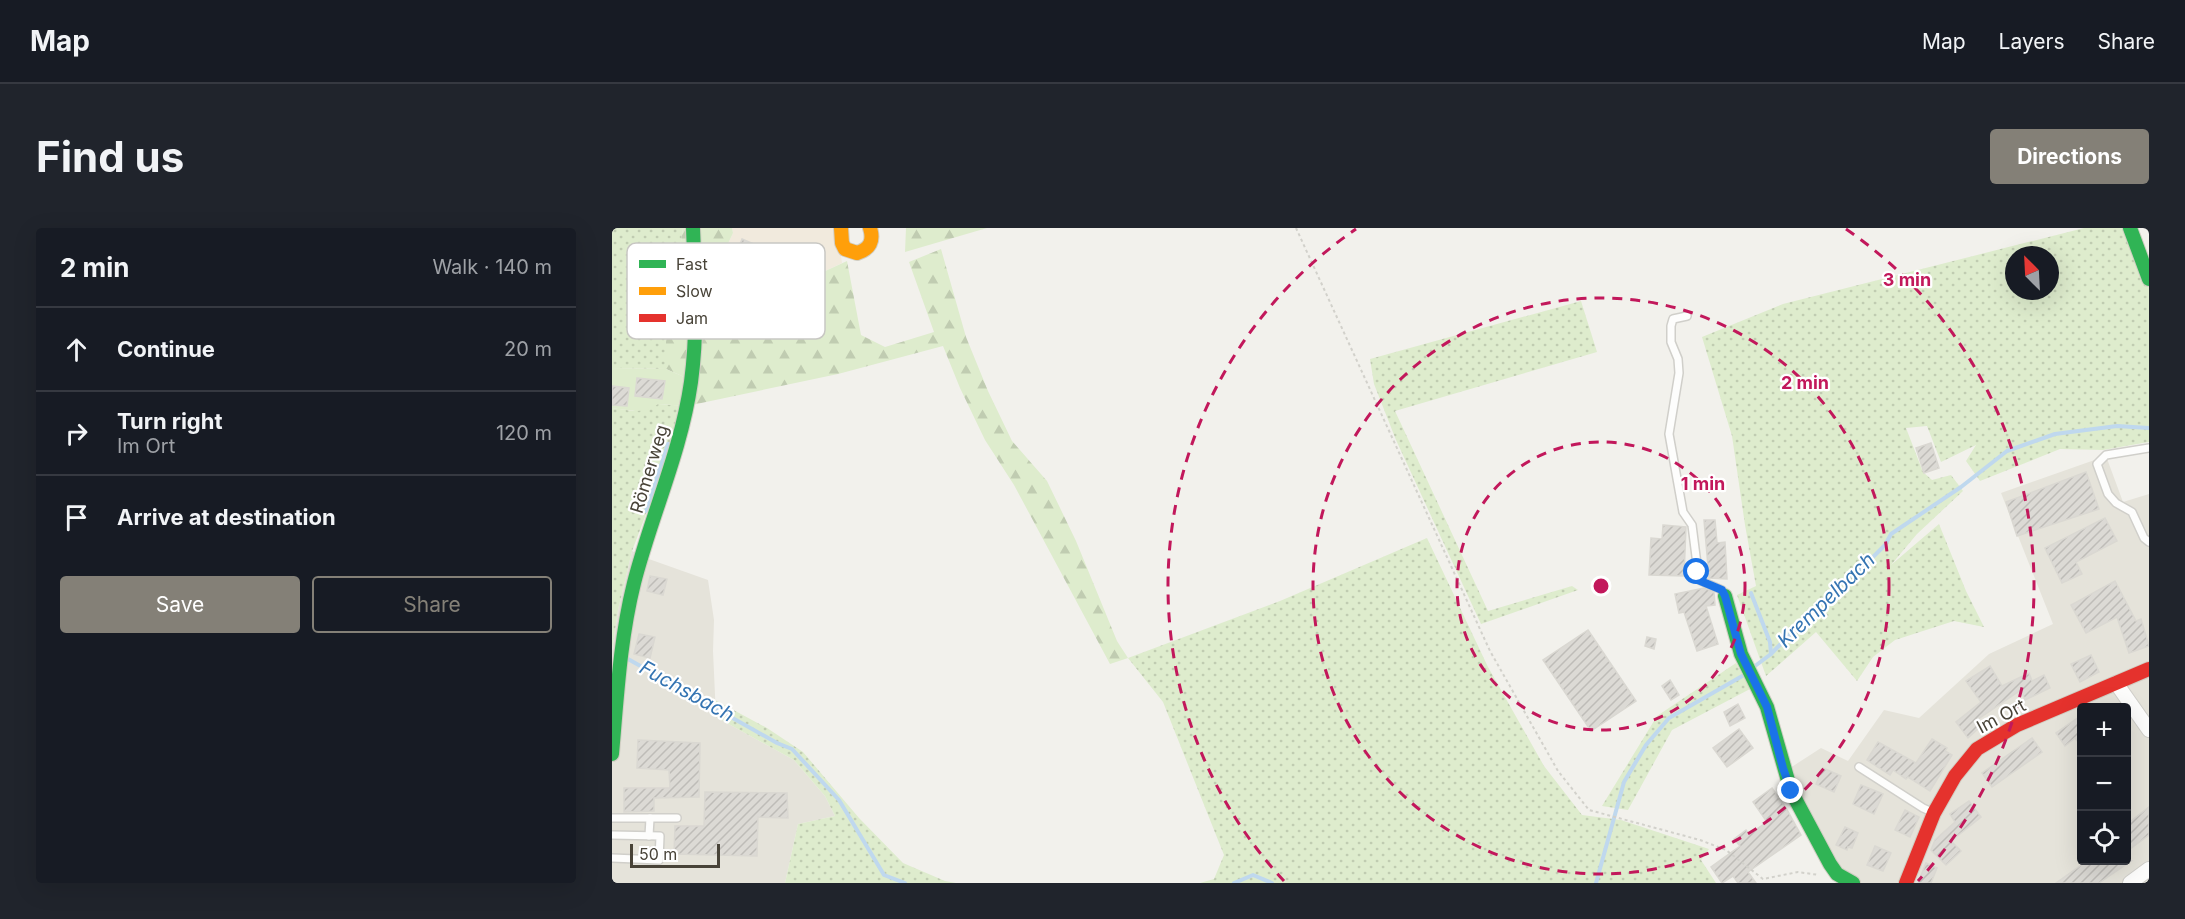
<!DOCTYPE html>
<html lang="en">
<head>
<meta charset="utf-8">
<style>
	:root { --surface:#171b24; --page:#20242c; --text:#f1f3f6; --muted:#9ea1a6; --line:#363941; --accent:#848077 }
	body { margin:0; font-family:Inter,sans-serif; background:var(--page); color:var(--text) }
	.controls { position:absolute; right:18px; bottom:18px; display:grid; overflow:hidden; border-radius:6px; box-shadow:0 6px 24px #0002 }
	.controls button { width:54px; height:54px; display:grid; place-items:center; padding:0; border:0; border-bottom:2px solid var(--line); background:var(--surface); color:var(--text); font:30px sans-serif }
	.compass { position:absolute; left:1393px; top:18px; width:54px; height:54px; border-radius:50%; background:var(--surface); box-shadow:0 6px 24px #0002; rotate:336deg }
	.scale { position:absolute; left:18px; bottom:15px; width:90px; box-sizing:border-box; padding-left:6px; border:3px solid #484338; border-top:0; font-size:16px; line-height:21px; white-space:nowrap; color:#484338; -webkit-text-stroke:4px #fff; paint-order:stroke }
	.stop { position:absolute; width:18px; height:18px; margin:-14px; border:4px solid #1a73e8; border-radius:50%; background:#fff }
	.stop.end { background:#1a73e8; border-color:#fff; box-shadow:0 2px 6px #0008 }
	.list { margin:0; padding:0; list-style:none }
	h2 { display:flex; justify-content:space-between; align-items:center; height:78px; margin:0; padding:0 24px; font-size:26px }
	h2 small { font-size:20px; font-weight:400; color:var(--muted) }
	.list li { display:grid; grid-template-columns:39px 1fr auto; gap:18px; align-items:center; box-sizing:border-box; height:84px; padding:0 24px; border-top:2px solid var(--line) }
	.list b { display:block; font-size:22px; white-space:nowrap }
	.list p { margin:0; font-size:20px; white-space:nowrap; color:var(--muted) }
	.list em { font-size:20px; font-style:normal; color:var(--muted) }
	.actions { display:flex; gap:12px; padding:18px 24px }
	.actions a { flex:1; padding:14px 0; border:2px solid var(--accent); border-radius:6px; text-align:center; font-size:21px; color:var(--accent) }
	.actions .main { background:var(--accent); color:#fff }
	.icon { flex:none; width:33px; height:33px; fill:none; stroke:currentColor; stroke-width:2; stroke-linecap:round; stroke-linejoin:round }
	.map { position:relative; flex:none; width:1537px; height:655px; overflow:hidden; border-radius:6px }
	header { display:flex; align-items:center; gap:36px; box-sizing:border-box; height:84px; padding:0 30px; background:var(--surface); border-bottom:2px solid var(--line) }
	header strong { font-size:28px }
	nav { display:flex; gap:33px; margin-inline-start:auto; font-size:21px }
	.intro { display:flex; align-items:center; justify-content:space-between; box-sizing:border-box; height:144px; padding:0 36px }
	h1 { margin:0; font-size:42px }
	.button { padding:15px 27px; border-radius:6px; background:var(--accent); color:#fff; font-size:21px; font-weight:700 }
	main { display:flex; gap:36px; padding:0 36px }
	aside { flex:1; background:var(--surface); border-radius:6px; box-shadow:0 6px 24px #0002 }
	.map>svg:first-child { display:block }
	.residential { fill:#e5e3da; fill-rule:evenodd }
	.commercial { fill:#f1eadd }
	.grass { fill:url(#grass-dots); fill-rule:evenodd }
	.forest { fill:url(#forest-firs) }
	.garden { fill:#deeccd }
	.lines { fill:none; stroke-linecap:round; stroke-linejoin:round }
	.stream { stroke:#bfd8ee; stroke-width:4 }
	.building { fill:url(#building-hatch); stroke:#dad8d2; stroke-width:1.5 }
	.lane-casing { stroke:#d0cfca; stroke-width:10 }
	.street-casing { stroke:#d0cfca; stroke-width:16 }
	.fast-casing { stroke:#d1cec3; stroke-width:16 }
	.slow-casing { stroke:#d1cec3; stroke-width:16 }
	.jam-casing { stroke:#d1cec3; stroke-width:16 }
	.path { stroke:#d2d1cb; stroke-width:2; stroke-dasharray:3 3; stroke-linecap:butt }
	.lane { stroke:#fdfdfc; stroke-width:7 }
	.street { stroke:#fdfdfc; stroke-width:14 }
	.fast { stroke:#30b455; stroke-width:14 }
	.slow { stroke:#ff9f0a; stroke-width:14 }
	.jam { stroke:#e5322d; stroke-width:14 }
	.route { stroke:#1a73e8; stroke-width:8 }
	.ring { fill:none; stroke:#c2185b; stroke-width:3; stroke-dasharray:10 8 }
	.labels { text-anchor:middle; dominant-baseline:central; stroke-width:4.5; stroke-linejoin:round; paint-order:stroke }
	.street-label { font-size:18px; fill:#484338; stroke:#fff }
	.water-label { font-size:20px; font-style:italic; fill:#3474b2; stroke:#fff }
	.key { fill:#fff; stroke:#c8c7c3; stroke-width:1.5 }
	.key-label { font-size:16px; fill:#484338 }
	.centre { fill:#c2185b; stroke:#fff; stroke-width:3 }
	.ring-label { font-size:18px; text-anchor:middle; font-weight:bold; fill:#c2185b; stroke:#fff; stroke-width:4.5; stroke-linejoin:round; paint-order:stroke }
</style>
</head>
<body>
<header>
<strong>Map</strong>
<nav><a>Map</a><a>Layers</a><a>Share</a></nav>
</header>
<div class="intro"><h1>Find us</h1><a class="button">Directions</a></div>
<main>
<aside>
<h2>2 min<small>Walk · 140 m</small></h2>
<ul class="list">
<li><svg class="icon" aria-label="ahead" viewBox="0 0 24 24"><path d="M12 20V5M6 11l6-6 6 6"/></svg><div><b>Continue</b></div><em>20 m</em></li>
<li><svg class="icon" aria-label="right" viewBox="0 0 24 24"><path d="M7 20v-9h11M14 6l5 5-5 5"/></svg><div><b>Turn right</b><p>Im Ort</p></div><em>120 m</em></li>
<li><svg class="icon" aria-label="arrive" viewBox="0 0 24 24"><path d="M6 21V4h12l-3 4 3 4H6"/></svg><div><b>Arrive at destination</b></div></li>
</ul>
<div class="actions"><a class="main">Save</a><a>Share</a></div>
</aside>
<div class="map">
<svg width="1537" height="655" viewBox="0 0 1537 655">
	<defs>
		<pattern id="grass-dots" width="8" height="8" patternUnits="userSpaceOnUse" patternTransform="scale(1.5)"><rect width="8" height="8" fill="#deeccd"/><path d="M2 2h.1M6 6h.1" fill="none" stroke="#c0ccb1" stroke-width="1.8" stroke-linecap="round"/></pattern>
		<pattern id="forest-firs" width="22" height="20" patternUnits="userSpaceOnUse" patternTransform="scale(1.5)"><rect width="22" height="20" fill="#deeccd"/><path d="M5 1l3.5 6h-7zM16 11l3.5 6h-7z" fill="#c0ccb1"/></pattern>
		<pattern id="building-hatch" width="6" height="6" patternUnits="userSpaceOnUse" patternTransform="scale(1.5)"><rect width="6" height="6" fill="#dcdad5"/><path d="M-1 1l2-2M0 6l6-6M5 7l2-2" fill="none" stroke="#bebcb8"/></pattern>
	</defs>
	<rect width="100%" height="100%" fill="#f2f1ec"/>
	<g class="residential">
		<path d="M1494,228L1511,274L1537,266V655H1246L1233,649L1175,542L1209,520L1236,533L1272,482L1307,490L1377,426L1441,396L1389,265ZM1470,479H1514V632H1470Z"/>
		<polygon points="20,323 34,330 96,352 102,392 101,423 104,489 182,532 213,568 223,588 186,596 173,655 0,655 0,423 6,382"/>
	</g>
	<polygon class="commercial" points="120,0 225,0 230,35 209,45 171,25 156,57 110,28 121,5"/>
	<g class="grass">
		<polygon points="0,0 71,0 54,114 54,141 0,140"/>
		<path d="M1472,0H1518L1537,50V214L1491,222L1448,221L1368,253L1354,233L1364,217L1329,234L1315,198L1294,200L1311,244L1320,252L1339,247L1351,263L1305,306L1279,337L1327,296L1354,363L1372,399L1342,393L1283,412L1261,429L1245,453L1204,404L1154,448L1125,367L1144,358L1133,297L1120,208L1090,109L1171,76ZM1402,27H1438V63H1402Z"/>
		<polygon points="969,73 985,124 783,183 876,383 960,358 966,362 869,396 784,212 762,156 758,131"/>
		<polygon points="46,176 75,178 20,323 6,382 0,422 0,180 21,183"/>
		<polygon points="815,310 876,439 932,538 970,587 1009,592 1097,621 1089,632 1104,655 588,655 602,651 612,627 551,474 516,430 668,373"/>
		<polygon points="1124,435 1138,461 1060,502 1016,582 990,578 1045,488"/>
		<polygon points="103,472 155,500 191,524 247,590 291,635 333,653 344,655 173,655 186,596 223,588 213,568 182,532 104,489"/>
	</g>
	<g class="forest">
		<polygon points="71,0 120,0 121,5 110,28 155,56 171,25 209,45 235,33 249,107 273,119 322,104 297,34 329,21 354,109 376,163 400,213 435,253 464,313 505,413 516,430 498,436 402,257 373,212 348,160 331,118 226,146 75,178 79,152 54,141 54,114"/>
		<polygon points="294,0 375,0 293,24"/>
	</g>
	<path class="garden" d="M0,140L54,141L79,152L75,178L46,176C33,187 16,182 0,180Z"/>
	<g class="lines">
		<g class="stream">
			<polyline points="34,283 56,216"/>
			<polyline points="1139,365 1158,414 1159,426"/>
			<polyline points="16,431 165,515 180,521 227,572 272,647 293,655"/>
			<polyline points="1143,438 1159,426 1225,358 1252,338 1273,317 1279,306 1349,259 1395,223 1443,206 1505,198 1537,200"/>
			<polyline points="622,655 641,647 660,655"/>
			<polyline points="984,655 1012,554 1034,517 1057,490 1132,447"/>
		</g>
	</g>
	<g class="building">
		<polygon points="130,11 163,25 153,50 141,46 144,38 123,29"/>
		<polygon points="25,150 53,153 50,171 23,168"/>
		<polygon points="0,158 17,160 15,178 0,177"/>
		<polygon points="1319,215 1327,240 1312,245 1304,220"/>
		<polygon points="1474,244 1487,281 1405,308 1394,274"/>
		<polygon points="1493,290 1505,313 1464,334 1470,346 1450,355 1433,320"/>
		<polygon points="1092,292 1103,292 1105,315 1113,314 1115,351 1097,350"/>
		<polygon points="1051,297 1074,299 1072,348 1037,347 1039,310 1050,311"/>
		<polygon points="38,348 55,351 51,367 35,363"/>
		<polygon points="1503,353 1524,393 1529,391 1537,418 1517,425 1505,389 1474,405 1459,377"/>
		<polygon points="1092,360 1102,364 1103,377 1094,378 1106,416 1085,423 1072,384 1067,385 1063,366"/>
		<polygon points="976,402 1024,473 979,503 931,432"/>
		<polygon points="27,406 43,409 38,430 22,426"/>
		<polygon points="1035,409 1044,411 1042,421 1033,418"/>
		<polygon points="1479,427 1487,444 1468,454 1459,436"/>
		<polygon points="1378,438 1390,458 1417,445 1420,453 1432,447 1438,460 1413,472 1409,462 1362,494 1367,500 1356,510 1344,494 1369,474 1354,453"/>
		<polygon points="1058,452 1067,467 1059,472 1050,458"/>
		<polygon points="1126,476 1133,490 1118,498 1112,484"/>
		<polygon points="1470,487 1470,519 1463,510 1453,518 1444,505"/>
		<polygon points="1127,501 1141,520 1115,539 1101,520"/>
		<polygon points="1420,510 1430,524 1380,559 1370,545"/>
		<polygon points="1320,511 1335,520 1333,523 1340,527 1318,563 1296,549 1294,551 1281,542 1278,547 1255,532 1266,514 1304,535"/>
		<polygon points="26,512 88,515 87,569 42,570 42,583 12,584 12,560 58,560 57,542 25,540"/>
		<polygon points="1211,540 1229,548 1222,564 1204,556"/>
		<polygon points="1249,557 1271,566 1262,586 1241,576"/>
		<polygon points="1160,560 1174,580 1189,607 1136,644 1144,655 1126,655 1121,648 1110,655 1099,639 1128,618 1122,611 1134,602 1137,606 1155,594 1141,574"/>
		<polygon points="93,564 175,565 176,590 146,589 145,628 62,626 63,598 92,598"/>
		<polygon points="1357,573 1369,589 1339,613 1349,623 1334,637 1319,622 1323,612 1343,594 1338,586"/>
		<polygon points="1537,579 1537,607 1515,623 1515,596"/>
		<polygon points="1293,582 1307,589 1298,609 1283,602"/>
		<polygon points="1233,599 1246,605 1240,620 1236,619 1235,622 1224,617"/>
		<polygon points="1263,618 1279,625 1271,643 1255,637"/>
		<polygon points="1475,633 1519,633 1487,655 1444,655"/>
		<polygon points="1314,635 1325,640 1319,655 1306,655"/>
	</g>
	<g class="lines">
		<defs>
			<g id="lane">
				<polyline points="1075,88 1061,91 1059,98 1059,114 1066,131 1067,145 1057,206 1071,284 1080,297 1087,352 1110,362 1112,365"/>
				<polyline points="1537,220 1494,227 1485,236 1496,266 1504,275 1520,284 1532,310 1537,314"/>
				<polyline points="1247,539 1311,580 1320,584"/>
				<polyline points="0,590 65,590"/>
				<polyline points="0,607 48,608 47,632 0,630"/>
				<polyline points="37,608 38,590"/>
			</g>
			<g id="street">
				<polyline points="1504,455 1537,502"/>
				<polyline points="1518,655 1537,641"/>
			</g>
			<g id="fast">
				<polyline points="1518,0 1537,51"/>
				<polyline points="1113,368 1129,426 1155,479 1179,563 1218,636 1225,646 1241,655"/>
				<path d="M0,526C5,469 8,411 22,355C39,288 69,224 79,154C86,103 83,51 81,0"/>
			</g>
			<path id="slow" d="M229,0L230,15L233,21L245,25C258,21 262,13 258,0"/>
			<polyline id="jam" points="1294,655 1322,585 1343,548 1365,521 1405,497 1537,441"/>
		</defs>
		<use href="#lane" class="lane-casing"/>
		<use href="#street" class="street-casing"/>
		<use href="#fast" class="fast-casing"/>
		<use href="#slow" class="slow-casing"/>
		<use href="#jam" class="jam-casing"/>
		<polyline class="path" points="684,0 878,423 946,543 977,582 1088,612 1114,622 1151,651 1186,644 1207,647"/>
		<use href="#lane" class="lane"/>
		<use href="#street" class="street"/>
		<use href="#fast" class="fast"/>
		<use href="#slow" class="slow"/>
		<use href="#jam" class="jam"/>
	</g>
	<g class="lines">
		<polyline class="route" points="1085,344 1086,352 1110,362 1113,368 1129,426 1155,479 1171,540 1179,563"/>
	</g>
	<g class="ring">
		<circle cx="989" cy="358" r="144"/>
		<circle cx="989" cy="358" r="288"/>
		<path d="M672 653A433 433 0 0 1 744 1M1234 1A433 433 0 0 1 1306 653"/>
	</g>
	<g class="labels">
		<g class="street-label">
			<text transform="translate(37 241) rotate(-73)">Römerweg</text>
			<text transform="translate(1389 488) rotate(-28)">Im Ort</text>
		</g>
		<g class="water-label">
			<text transform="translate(1214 372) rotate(-44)">Krempelbach</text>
			<text transform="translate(75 463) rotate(29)">Fuchsbach</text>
		</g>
	</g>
	<rect x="15" y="15" width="198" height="96" rx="9" class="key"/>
	<rect x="27" y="32" width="27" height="8" fill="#30b455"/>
	<rect x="27" y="59" width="27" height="8" fill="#ff9f0a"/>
	<rect x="27" y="86" width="27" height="8" fill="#e5322d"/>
	<g class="key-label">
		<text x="64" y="42">Fast</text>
		<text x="64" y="69">Slow</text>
		<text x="64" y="96">Jam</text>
	</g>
	<circle cx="989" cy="358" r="9" class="centre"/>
	<g class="ring-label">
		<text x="1295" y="58">3 min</text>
		<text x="1193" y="161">2 min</text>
		<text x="1091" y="262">1 min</text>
	</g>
</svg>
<div class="controls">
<button>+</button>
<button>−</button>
<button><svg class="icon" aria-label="locate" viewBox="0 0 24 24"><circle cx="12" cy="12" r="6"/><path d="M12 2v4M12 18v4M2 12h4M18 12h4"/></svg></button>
</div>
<svg class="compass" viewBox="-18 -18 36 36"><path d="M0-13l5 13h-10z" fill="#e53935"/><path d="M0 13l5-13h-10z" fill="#9ea1a6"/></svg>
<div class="scale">50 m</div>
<div class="stop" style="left:1085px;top:344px"></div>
<div class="stop end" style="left:1179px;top:563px"></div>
</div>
</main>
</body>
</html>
